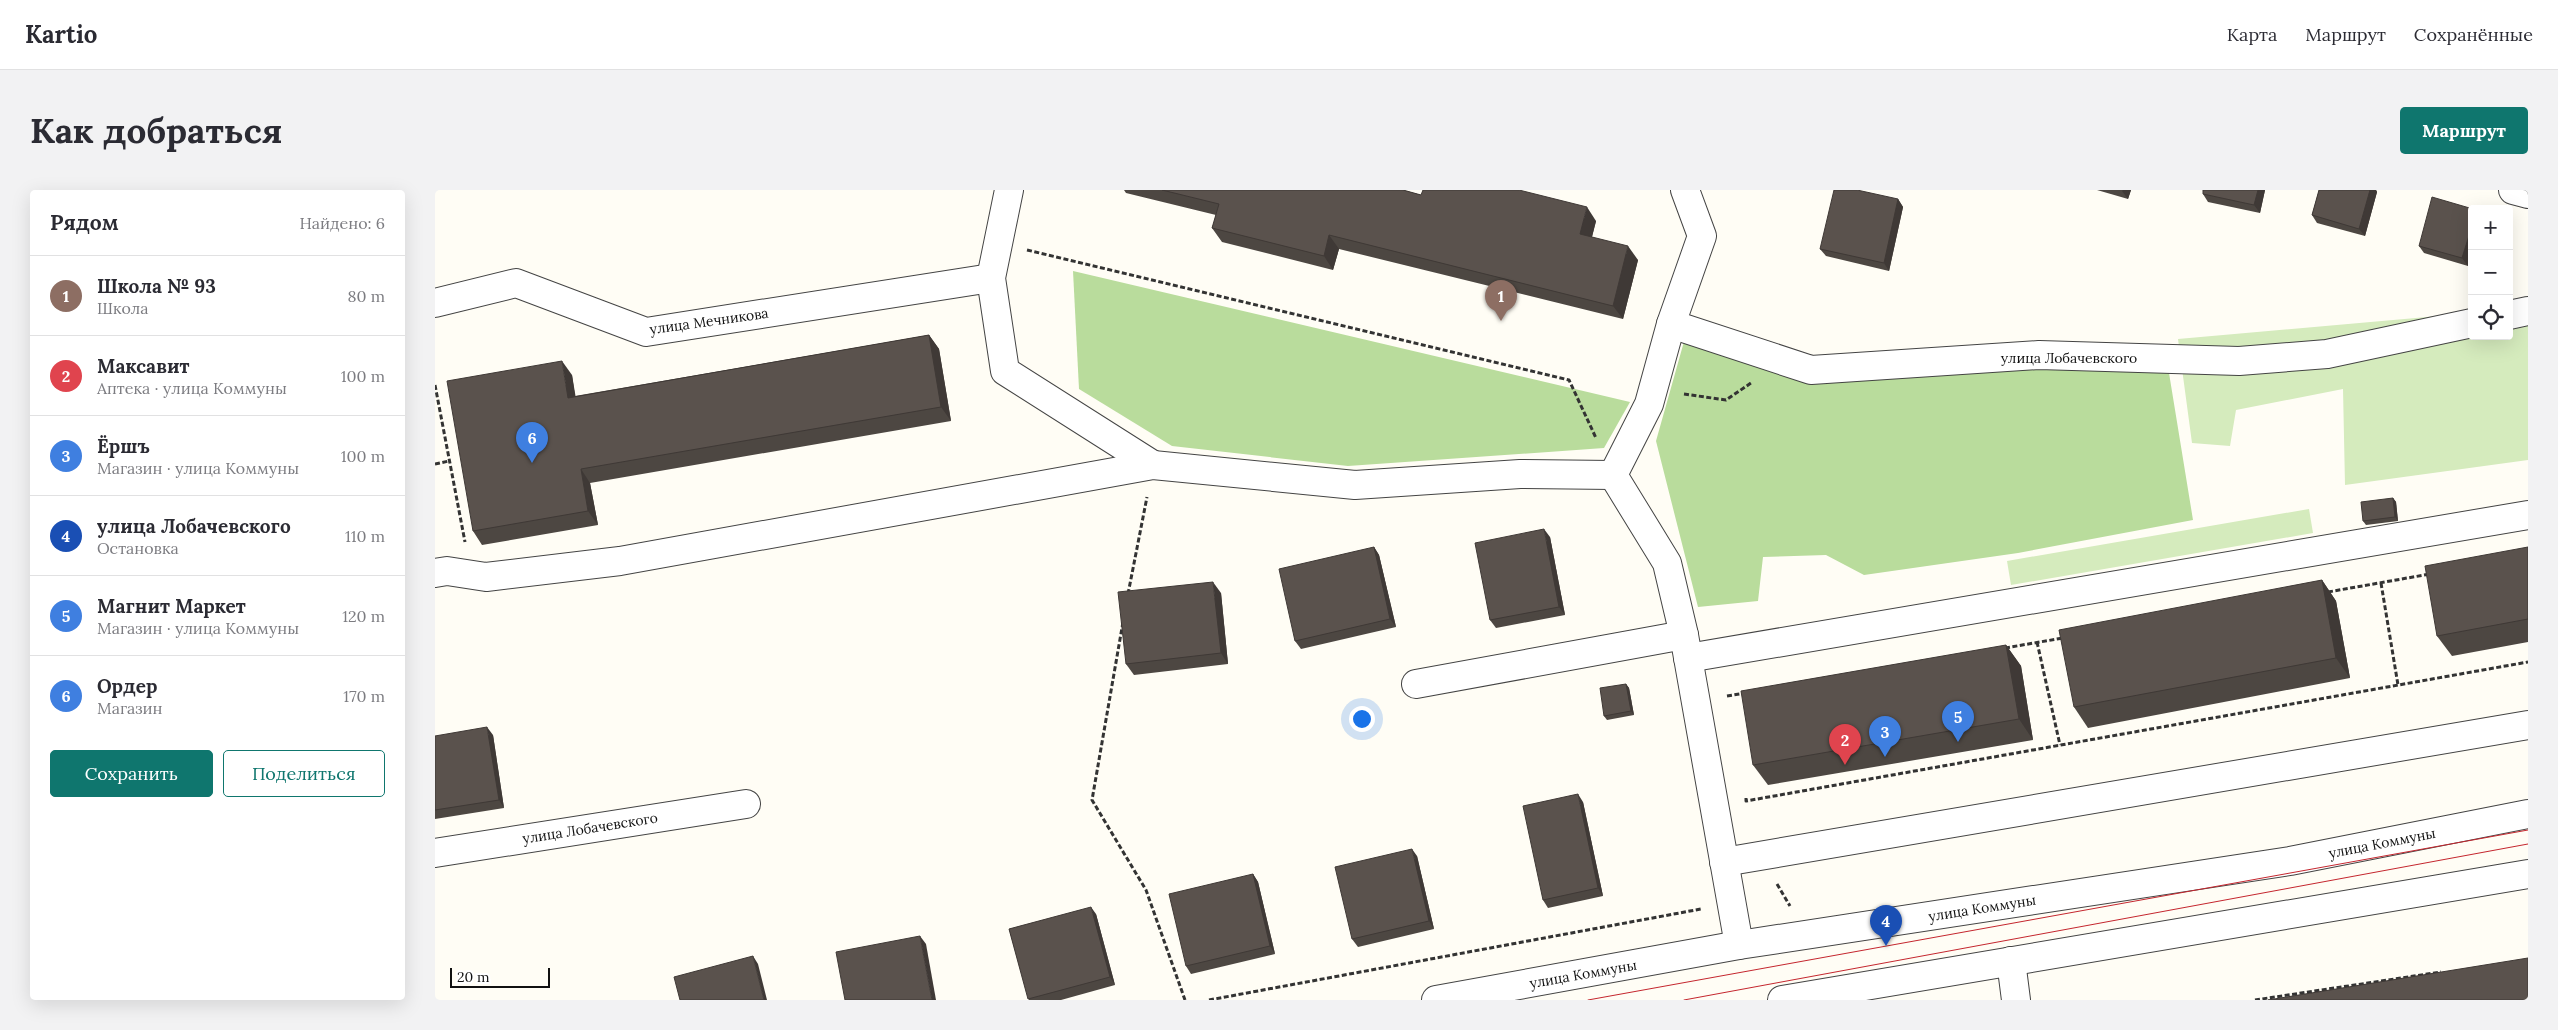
<!DOCTYPE html>
<html lang="ru">
<head>
<meta charset="utf-8">
<style>
	:root { --surface:#fff; --page:#f2f2f3; --text:#2b2b33; --muted:#7c7c81; --line:#e1e1e2; --accent:#0f766e }
	body { margin:0; font-family:Lora,serif; background:var(--page); color:var(--text) }
	.controls { position:absolute; right:15px; top:15px; display:grid; overflow:hidden; border-radius:5px; box-shadow:0 5px 20px #0002 }
	.controls button { width:45px; height:45px; display:grid; place-items:center; padding:0; border:0; border-bottom:1px solid var(--line); background:var(--surface); color:var(--text); font:25px sans-serif }
	.scale { position:absolute; left:15px; bottom:12px; width:100px; box-sizing:border-box; padding-left:5px; border:2px solid #111; border-top:0; font-size:14px; line-height:18px; white-space:nowrap; color:#111; -webkit-text-stroke:4px #fff; paint-order:stroke }
	.you { position:absolute; left:926px; top:528px; width:18px; height:18px; margin:-12px; border:4px solid #fff; border-radius:50%; background:#1a73e8; box-shadow:0 0 0 8px #1a73e833 }
	.badge { display:grid; place-items:center; width:32px; height:32px; border-radius:50%; background:var(--accent); color:#fff; font-size:16px; font-weight:700 }
	.pin { position:absolute; translate:-50% -41px; filter:drop-shadow(0 1px 2px #0008) }
	.pin::after { content:''; position:absolute; top:26px; width:18px; height:15px; background:inherit; clip-path:polygon(0 0,100% 0,50% 100%) }
	.list { margin:0; padding:0; list-style:none }
	h2 { display:flex; justify-content:space-between; align-items:center; height:65px; margin:0; padding:0 20px; font-size:21px }
	h2 small { font-size:16px; font-weight:400; color:var(--muted) }
	.list li { display:grid; grid-template-columns:32px 1fr auto; gap:15px; align-items:center; box-sizing:border-box; height:80px; padding:0 20px; border-top:1px solid var(--line) }
	.list b { display:block; font-size:19px; white-space:nowrap }
	.list p { margin:0; font-size:16px; white-space:nowrap; color:var(--muted) }
	.list em { font-size:16px; font-style:normal; color:var(--muted) }
	.actions { display:flex; gap:10px; padding:15px 20px }
	.actions a { flex:1; padding:11px 0; border:1px solid var(--accent); border-radius:5px; text-align:center; font-size:18px; color:var(--accent) }
	.actions .main { background:var(--accent); color:#fff }
	.icon { flex:none; width:28px; height:28px; fill:none; stroke:currentColor; stroke-width:2; stroke-linecap:round; stroke-linejoin:round }
	.map { position:relative; flex:none; width:2093px; height:810px; overflow:hidden; border-radius:5px }
	header { display:flex; align-items:center; gap:30px; box-sizing:border-box; height:70px; padding:0 25px; background:var(--surface); border-bottom:1px solid var(--line) }
	header strong { font-size:24px }
	nav { display:flex; gap:28px; margin-inline-start:auto; font-size:18px }
	.intro { display:flex; align-items:center; justify-content:space-between; box-sizing:border-box; height:120px; padding:0 30px }
	h1 { margin:0; font-size:35px }
	.button { padding:12px 22px; border-radius:5px; background:var(--accent); color:#fff; font-size:18px; font-weight:700 }
	main { display:flex; gap:30px; padding:0 30px }
	aside { flex:1; background:var(--surface); border-radius:5px; box-shadow:0 5px 20px #0002 }
	.map>svg:first-child { display:block }
	.green { fill:#d5ebbd }
	.forest { fill:#b9dc9c }
	.lines { fill:none; stroke-linecap:round; stroke-linejoin:round }
	.minor-casing { stroke:#444; stroke-width:30 }
	.path { stroke:#333; stroke-width:3; stroke-dasharray:5 2.5; stroke-linecap:butt }
	.minor { stroke:#fff; stroke-width:28 }
	.tram { stroke:#c4262e; stroke-width:1 }
	.wall { fill:#4d4742 }
	.shaded-wall { fill:#3f3936 }
	.building { fill:#5a524d; stroke:#3f3936 }
	.labels { text-anchor:middle; dominant-baseline:central; stroke-width:5; stroke-linejoin:round; paint-order:stroke }
	.street-label { font-size:14px; fill:#111; stroke:#fff }
</style>
</head>
<body>
<header>
<strong>Kartio</strong>
<nav><a>Карта</a><a>Маршрут</a><a>Сохранённые</a></nav>
</header>
<div class="intro"><h1>Как добраться</h1><a class="button">Маршрут</a></div>
<main>
<aside>
<h2>Рядом<small>Найдено: 6</small></h2>
<ul class="list">
<li><span class="badge" style="background:#8d6e63">1</span><div><b>Школа № 93</b><p>Школа</p></div><em>80 m</em></li>
<li><span class="badge" style="background:#e0444e">2</span><div><b>Максавит</b><p>Аптека · улица Коммуны</p></div><em>100 m</em></li>
<li><span class="badge" style="background:#3f7fe0">3</span><div><b>Ёршъ</b><p>Магазин · улица Коммуны</p></div><em>100 m</em></li>
<li><span class="badge" style="background:#1a4fb4">4</span><div><b>улица Лобачевского</b><p>Остановка</p></div><em>110 m</em></li>
<li><span class="badge" style="background:#3f7fe0">5</span><div><b>Магнит Маркет</b><p>Магазин · улица Коммуны</p></div><em>120 m</em></li>
<li><span class="badge" style="background:#3f7fe0">6</span><div><b>Ордер</b><p>Магазин</p></div><em>170 m</em></li>
</ul>
<div class="actions"><a class="main">Сохранить</a><a>Поделиться</a></div>
</aside>
<div class="map">
<svg width="2093" height="810" viewBox="0 0 2093 810">
	<rect width="100%" height="100%" fill="#fffdf5"/>
	<g class="green">
		<polygon points="2093,119 2093,270 1910,295 1908,199 1801,220 1795,256 1757,253 1743,149 2037,123 2037,146 2074,146 2074,120"/>
		<polygon points="1874,319 1878,343 1576,395 1572,371"/>
	</g>
	<g class="forest">
		<polygon points="638,81 1195,212 1169,258 913,276 737,256 644,199"/>
		<polygon points="1250,148 1370,191 1594,179 1734,183 1758,330 1583,363 1429,385 1391,365 1328,367 1323,411 1263,417 1221,251"/>
	</g>
	<g class="lines">
		<defs>
			<g id="minor">
				<polyline points="574,0 556,88 570,181 718,275"/>
				<polyline points="2078,0 2093,4"/>
				<polyline points="0,113 81,93 211,142 556,88"/>
				<polyline points="2074,125 2093,121"/>
				<polyline points="1236,134 1376,180 1604,165 1804,171 1892,164 2037,133"/>
				<polyline points="1178,285 1232,373 1249,445 1304,755"/>
				<polyline points="1178,285 1214,214 1236,134 1267,46 1250,0"/>
				<polyline points="0,383 12,381 51,387 185,371 718,275 920,295 1085,284 1178,285"/>
				<polyline points="1253,468 2093,325"/>
				<polyline points="981,494 1249,445"/>
				<polyline points="0,663 311,614"/>
				<polyline points="1289,672 2093,535"/>
				<polyline points="1576,771 1581,810"/>
				<polyline points="1001,810 1304,755 1855,671 2093,624"/>
				<polyline points="1347,810 2093,684"/>
			</g>
		</defs>
		<use href="#minor" class="minor-casing"/>
		<g class="path">
			<polyline points="592,60 1134,190 1161,248"/>
			<polyline points="0,195 30,352"/>
			<polyline points="1249,204 1291,210 1316,193"/>
			<polyline points="0,274 14,271"/>
			<polyline points="1946,393 1963,495"/>
			<polyline points="1893,402 1995,384"/>
			<polyline points="693,404 712,307"/>
			<polyline points="688,432 657,610 711,700 750,810"/>
			<polyline points="1602,452 1625,555"/>
			<polyline points="1570,458 1628,448"/>
			<polyline points="1292,506 1310,503"/>
			<polyline points="1311,608 1311,611 2093,472"/>
			<polyline points="1342,694 1355,716"/>
			<polyline points="774,810 1266,719"/>
			<polyline points="1820,810 2006,782"/>
		</g>
		<use href="#minor" class="minor"/>
		<g class="tram">
			<polyline points="1153,810 2093,640"/>
			<polyline points="1249,810 2093,654"/>
		</g>
	</g>
	<g class="wall">
		<polygon points="689,0 968,0 986,5 1161,31 1157,47 1203,70 1188,129 904,59 898,80 787,52 777,38 781,25 691,3"/>
		<polygon points="1662,0 1696,0 1693,9"/>
		<polygon points="1768,0 1830,0 1825,23 1773,12 1768,4"/>
		<polygon points="1884,0 1941,0 1942,2 1930,46 1882,33 1877,25"/>
		<polygon points="1463,9 1468,17 1454,81 1391,66 1385,59"/>
		<polygon points="2037,19 2037,63 2033,76 1989,63 1984,56"/>
		<polygon points="494,145 504,159 516,231 155,293 163,335 47,355 38,341 137,185 140,206"/>
		<polygon points="1958,308 1961,312 1963,331 1931,335 1928,331"/>
		<polygon points="1115,347 1130,425 1061,438 1055,430"/>
		<polygon points="939,357 944,365 961,437 866,459 860,451"/>
		<polygon points="2093,357 2093,452 2017,466 2002,446"/>
		<polygon points="1887,390 1901,411 1915,488 1653,538 1639,517"/>
		<polygon points="786,403 793,474 699,485 691,474"/>
		<polygon points="1571,455 1586,476 1598,550 1333,595 1318,575"/>
		<polygon points="1191,494 1194,498 1199,525 1172,530 1169,526"/>
		<polygon points="58,545 69,618 0,629 0,546"/>
		<polygon points="1148,612 1168,706 1113,718 1108,710"/>
		<polygon points="982,666 999,739 923,757 917,749"/>
		<polygon points="818,684 823,692 840,764 756,784 751,776"/>
		<polygon points="661,724 680,795 626,810 594,810 574,739"/>
	</g>
	<g class="shaded-wall">
		<polygon points="1688,0 1696,0 1693,9 1687,1"/>
		<polygon points="1823,0 1830,0 1825,23 1819,15"/>
		<polygon points="1935,0 1941,0 1942,2 1930,46 1924,39"/>
		<polygon points="1463,9 1468,17 1454,81 1449,73"/>
		<polygon points="1152,17 1161,31 1154,58 1145,44"/>
		<polygon points="2037,36 2037,63 2033,76 2027,68"/>
		<polygon points="894,45 904,59 898,80 889,66"/>
		<polygon points="1193,56 1203,70 1188,129 1178,116"/>
		<polygon points="494,145 504,159 516,231 506,217"/>
		<polygon points="127,171 137,185 143,221 133,208"/>
		<polygon points="146,279 155,293 163,335 153,321"/>
		<polygon points="1958,308 1961,312 1963,331 1960,327"/>
		<polygon points="1109,339 1115,347 1130,425 1124,417"/>
		<polygon points="939,357 944,365 961,437 955,429"/>
		<polygon points="1887,390 1901,411 1915,488 1901,468"/>
		<polygon points="778,392 786,403 793,474 786,463"/>
		<polygon points="1571,455 1586,476 1598,550 1584,529"/>
		<polygon points="1191,494 1194,498 1199,525 1196,521"/>
		<polygon points="52,537 58,545 69,618 64,610"/>
		<polygon points="1143,604 1148,612 1168,706 1163,698"/>
		<polygon points="977,659 982,666 999,739 994,731"/>
		<polygon points="818,684 823,692 840,764 835,756"/>
		<polygon points="656,717 661,724 680,795 675,787"/>
		<polygon points="485,746 491,754 501,810 497,810"/>
		<polygon points="318,766 323,774 332,810 329,810"/>
	</g>
	<g class="building">
		<polygon points="727,0 968,0 986,5 988,0 1084,0 1152,17 1145,44 1193,56 1178,116 894,45 889,66 777,38 784,14"/>
		<polygon points="1399,0 1422,0 1463,9 1449,73 1385,59"/>
		<polygon points="1768,0 1823,0 1819,15 1768,4"/>
		<polygon points="1884,0 1935,0 1924,39 1877,25"/>
		<polygon points="1997,7 2038,19 2037,19 2037,36 2027,68 1984,56"/>
		<polygon points="494,145 506,217 146,279 153,321 38,341 12,191 127,171 133,208"/>
		<polygon points="1958,308 1960,327 1928,331 1926,312"/>
		<polygon points="1109,339 1124,417 1055,430 1040,353"/>
		<polygon points="939,357 955,429 860,451 844,379"/>
		<polygon points="2093,357 2093,429 2002,446 1990,376"/>
		<polygon points="1887,390 1901,468 1639,517 1624,440"/>
		<polygon points="778,392 786,463 691,474 683,402"/>
		<polygon points="1571,455 1584,529 1318,575 1306,501"/>
		<polygon points="1191,494 1196,521 1169,526 1165,498"/>
		<polygon points="52,537 64,610 0,620 0,546"/>
		<polygon points="1143,604 1163,698 1108,710 1088,616"/>
		<polygon points="977,659 994,731 917,749 900,677"/>
		<polygon points="818,684 835,756 751,776 734,704"/>
		<polygon points="656,717 675,787 593,809 574,739"/>
		<polygon points="485,746 497,810 410,810 401,762"/>
		<polygon points="318,766 329,810 245,810 239,787"/>
		<polygon points="2093,768 2093,810 1833,810"/>
	</g>
	<g class="labels">
		<g class="street-label">
			<text transform="translate(274 131) rotate(-8)">улица Мечникова</text>
			<text x="1634" y="168">улица Лобачевского</text>
			<text transform="translate(155 638) rotate(-9)">улица Лобачевского</text>
			<text transform="translate(1947 653) rotate(-11)">улица Коммуны</text>
			<text transform="translate(1547 718) rotate(-9)">улица Коммуны</text>
			<text transform="translate(1148 784) rotate(-10)">улица Коммуны</text>
		</g>
	</g>
</svg>
<div class="controls">
<button>+</button>
<button>−</button>
<button><svg class="icon" aria-label="locate" viewBox="0 0 24 24"><circle cx="12" cy="12" r="6"/><path d="M12 2v4M12 18v4M2 12h4M18 12h4"/></svg></button>
</div>
<div class="scale">20 m</div>
<div class="you"></div>
<div class="pin badge" style="left:1066px;top:131px;background:#8d6e63">1</div>
<div class="pin badge" style="left:1410px;top:575px;background:#e0444e">2</div>
<div class="pin badge" style="left:1450px;top:567px;background:#3f7fe0">3</div>
<div class="pin badge" style="left:1451px;top:756px;background:#1a4fb4">4</div>
<div class="pin badge" style="left:1523px;top:552px;background:#3f7fe0">5</div>
<div class="pin badge" style="left:97px;top:273px;background:#3f7fe0">6</div>
</div>
</main>
</body>
</html>
